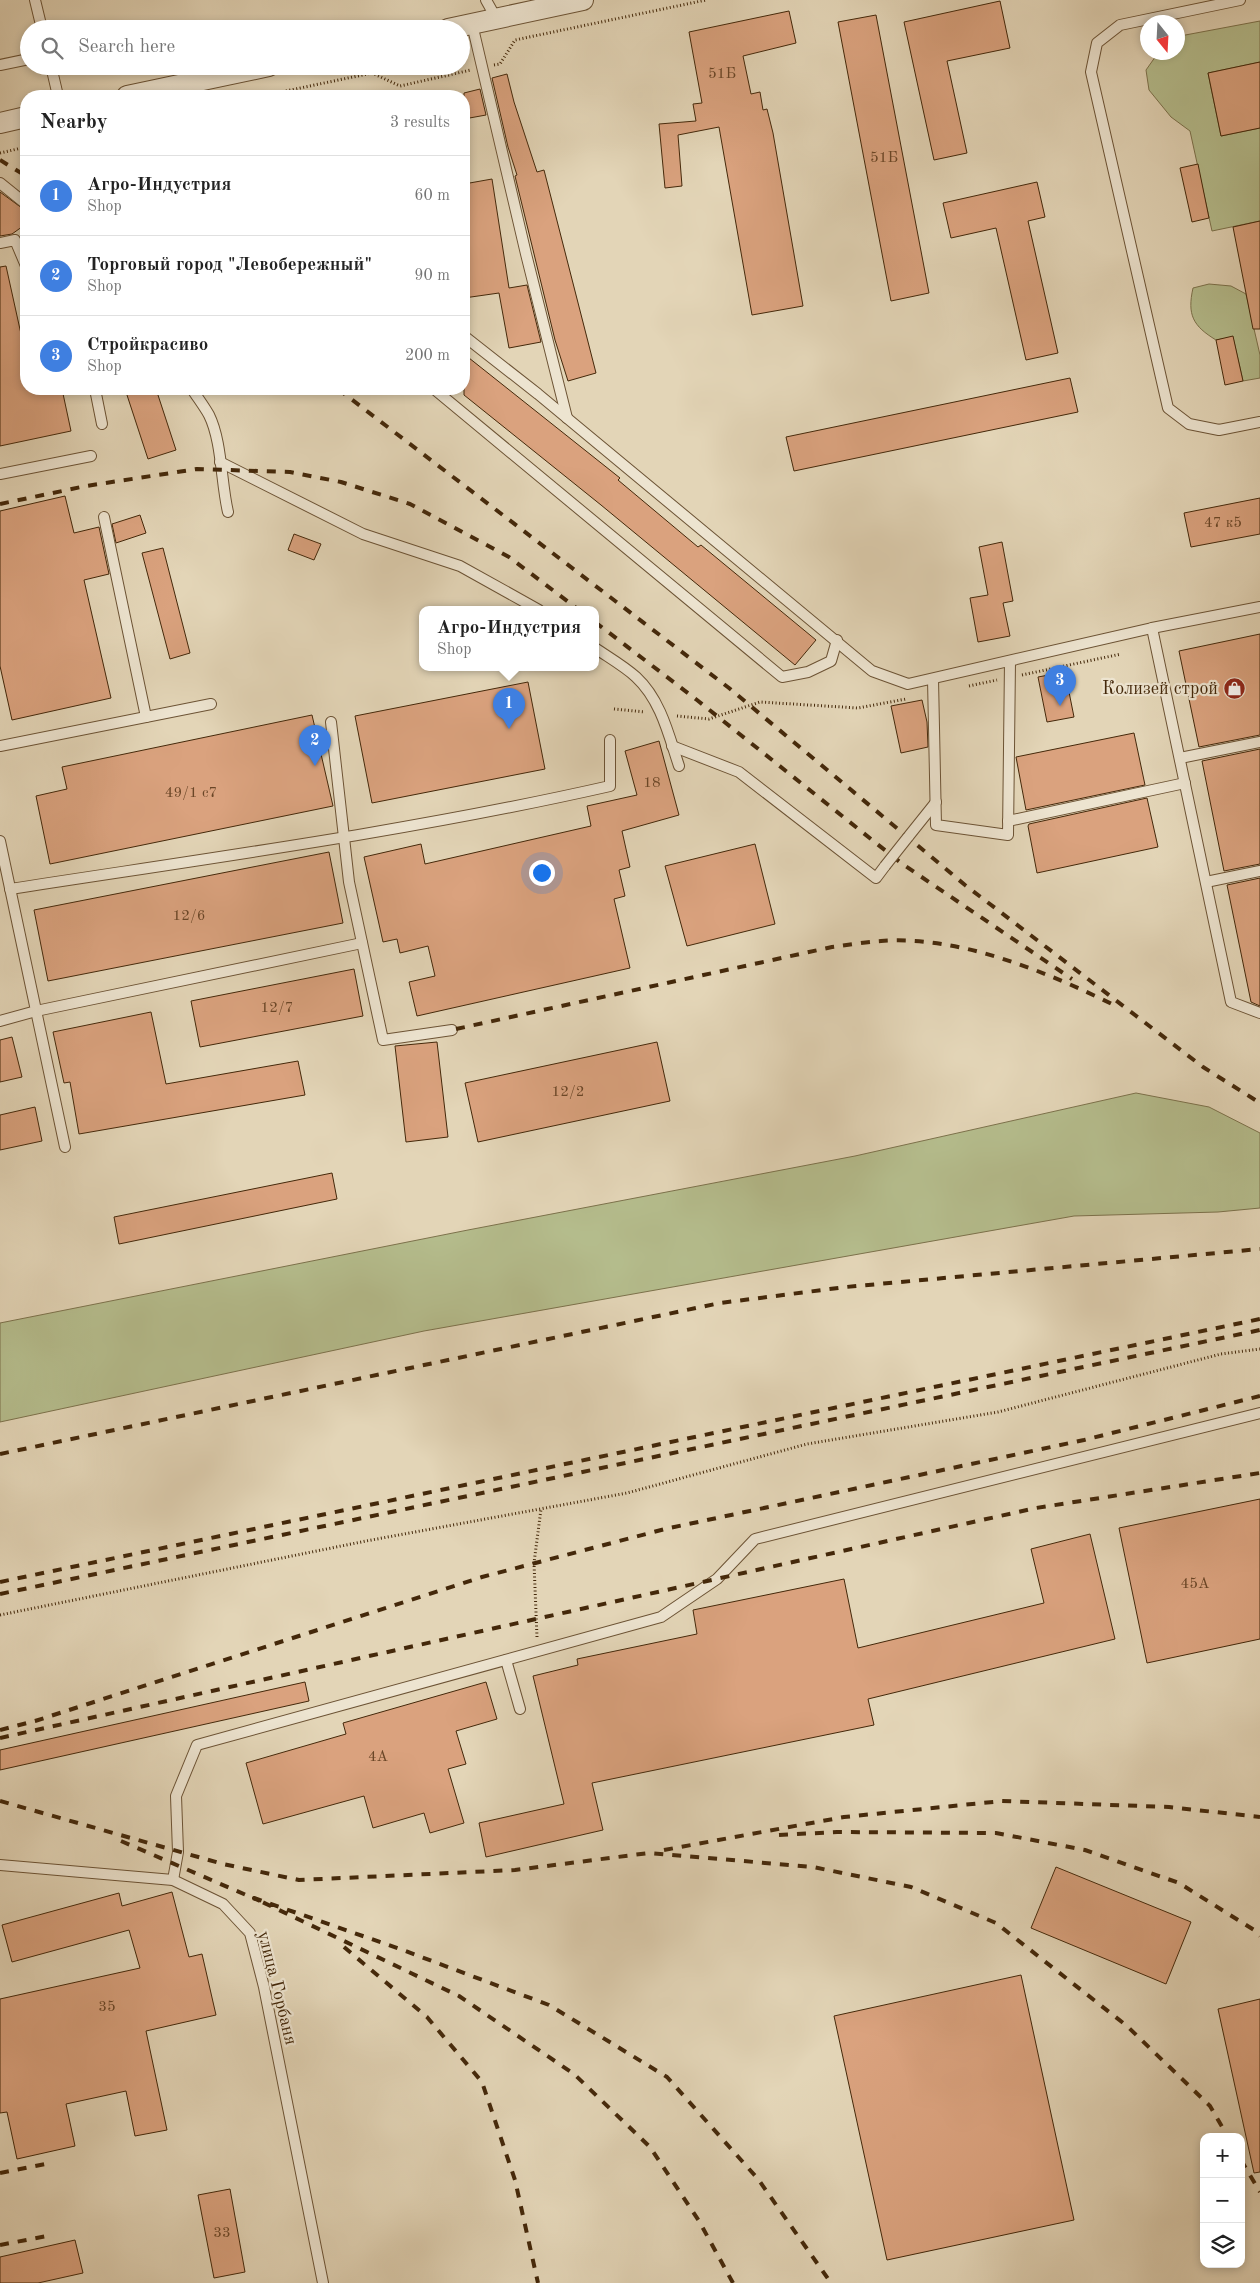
<!DOCTYPE html>
<html lang="en">
<head>
<meta charset="utf-8">
<style>
	:root { --surface:#fff; --page:#f6f6f6; --text:#222; --muted:#767676; --line:#e0e0e0; --accent:#d93025 }
	body { margin:0; font-family:"Old Standard TT",serif; background:var(--page); color:var(--text) }
	.controls { position:absolute; right:15px; bottom:15px; display:grid; overflow:hidden; border-radius:10px; box-shadow:0 2px 8px #0003 }
	.controls button { width:45px; height:45px; display:grid; place-items:center; padding:0; border:0; border-bottom:1px solid var(--line); background:var(--surface); color:var(--text); font:25px sans-serif }
	.compass { position:absolute; left:1140px; top:15px; width:45px; height:45px; border-radius:50%; background:var(--surface); box-shadow:0 2px 8px #0003; rotate:162deg }
	.you { position:absolute; left:541px; top:872px; width:18px; height:18px; margin:-12px; border:4px solid #fff; border-radius:50%; background:#1a73e8; box-shadow:0 0 0 8px #1a73e833 }
	.badge { display:grid; place-items:center; width:32px; height:32px; border-radius:50%; background:var(--accent); color:#fff; font-size:16px; font-weight:700 }
	.pin { position:absolute; translate:-50% -41px; filter:drop-shadow(0 1px 2px #0008) }
	.pin::after { content:''; position:absolute; top:26px; width:18px; height:15px; background:inherit; clip-path:polygon(0 0,100% 0,50% 100%) }
	.popup { position:absolute; left:419px; top:606px; width:180px; height:65px; box-sizing:border-box; display:grid; place-content:center; border-radius:10px; background:var(--surface); filter:drop-shadow(0 1px 4px #0005); font-size:16px; white-space:nowrap; color:var(--muted) }
	.popup b { font-size:19px; color:var(--text) }
	.popup::after { content:''; position:absolute; left:50%; top:100%; margin-left:-10px; border:10px solid transparent; border-top-color:var(--surface) }
	.list { margin:0; padding:0; list-style:none }
	h2 { display:flex; justify-content:space-between; align-items:center; height:65px; margin:0; padding:0 20px; font-size:21px }
	h2 small { font-size:16px; font-weight:400; color:var(--muted) }
	.list li { display:grid; grid-template-columns:32px 1fr auto; gap:15px; align-items:center; box-sizing:border-box; height:80px; padding:0 20px; border-top:1px solid var(--line) }
	.list b { display:block; font-size:19px; white-space:nowrap }
	.list p { margin:0; font-size:16px; white-space:nowrap; color:var(--muted) }
	.list em { font-size:16px; font-style:normal; color:var(--muted) }
	.icon { flex:none; width:28px; height:28px; fill:none; stroke:currentColor; stroke-width:2; stroke-linecap:round; stroke-linejoin:round }
	.map { position:relative; flex:none; width:1260px; height:2283px; overflow:hidden }
	.search { position:absolute; background:var(--surface); box-shadow:0 2px 8px #0003; left:20px; top:20px; width:450px; height:55px; display:flex; align-items:center; gap:12px; box-sizing:border-box; padding:0 18px; border-radius:28px; color:var(--muted); font-size:19px }
	.panel { position:absolute; background:var(--surface); box-shadow:0 2px 8px #0003; left:20px; top:90px; width:450px; height:305px; border-radius:20px }
	.map>svg:first-child { display:block }
	.green { fill:#b5bd8d; stroke:#7c724c }
	.building { fill:#daa27e; stroke:#44280a }
	.lines { fill:none; stroke-linecap:round; stroke-linejoin:round }
	.service-casing { stroke:#6c5335; stroke-width:12 }
	.minor-casing { stroke:#6c5335; stroke-width:22 }
	.path { stroke:#44280a; stroke-width:3; stroke-dasharray:1 2.5; stroke-linecap:butt }
	.service { stroke:#ede4d0; stroke-width:10 }
	.minor { stroke:#ede4d0; stroke-width:20 }
	.rail { stroke:#44280a; stroke-width:4; stroke-dasharray:9 9; stroke-linecap:butt }
	.service-bridge-casing { stroke:#6c5335; stroke-width:12; stroke-linecap:butt }
	.service-bridge { stroke:#ede4d0; stroke-width:10 }
	.labels { text-anchor:middle; dominant-baseline:central; stroke-width:4.5; stroke-linejoin:round; paint-order:stroke }
	.number-label { font-size:15px; fill:#6a4627 }
	.poi-label { font-size:18px; fill:#44280a; stroke:#ede4d0; text-anchor:end }
	.street-label { font-size:18px; fill:#44280a; stroke:#ede4d0 }
</style>
</head>
<body>
<div class="map">
<svg width="1260" height="2283" viewBox="0 0 1260 2283">
	<rect width="100%" height="100%" fill="#e3d5b7"/>
	<filter id="stains"><feTurbulence type="fractalNoise" baseFrequency=".004" numOctaves="4"/><feColorMatrix values="0 0 0 0 .2 0 0 0 0 .09 0 0 0 0 .02 0 0 0 .5 -.17"/></filter>
	<radialGradient id="worn" r=".72"><stop offset=".6" stop-color="#630" stop-opacity="0"/><stop offset="1" stop-color="#630" stop-opacity=".3"/></radialGradient>
	<g class="green">
		<polygon points="1260,21 1260,62 1208,73 1221,136 1260,128 1260,221 1212,231 1190,131 1171,117 1149,90 1146,70 1158,53 1178,52 1178,38 1180,36"/>
		<path d="M1209,284L1231,286L1246,294L1260,355V378L1243,381L1233,337L1216,340C1193,326 1187,315 1193,288Z"/>
		<polygon points="1136,1093 1209,1107 1260,1133 1260,1208 1218,1212 1074,1216 424,1331 0,1422 0,1323 468,1230 855,1156"/>
	</g>
	<g class="building">
		<polygon points="1000,1 1010,48 947,61 967,153 934,160 904,22"/>
		<polygon points="789,11 796,43 743,56 751,94 760,92 763,110 767,109 773,133 803,306 752,315 719,127 678,135 682,186 665,188 659,124 696,121 693,104 702,103 689,32"/>
		<polygon points="876,15 929,293 891,301 838,22"/>
		<polygon points="1260,62 1260,128 1221,136 1208,73"/>
		<polygon points="507,74 514,102 537,172 544,170 596,373 568,381 555,340 515,176 517,175 508,147 492,78"/>
		<polygon points="480,89 486,115 464,119 464,93"/>
		<polygon points="1198,164 1209,218 1192,222 1180,168"/>
		<polygon points="492,179 509,288 527,285 541,342 509,348 499,293 464,298 464,184"/>
		<polygon points="1037,182 1045,217 1028,221 1058,353 1026,360 996,228 951,238 943,203"/>
		<polygon points="0,192 26,211 26,224 12,234 0,236"/>
		<polygon points="1260,221 1260,329 1253,329 1233,227"/>
		<polygon points="6,266 23,343 26,343 26,389 62,389 71,431 0,446 0,267"/>
		<polygon points="1233,336 1243,381 1225,385 1216,340"/>
		<polygon points="464,354 620,478 618,480 698,547 701,545 816,640 795,665 601,505 464,395"/>
		<polygon points="1070,378 1078,412 794,471 786,437"/>
		<polygon points="125,389 156,389 176,450 148,459"/>
		<polygon points="65,496 74,533 99,527 109,574 84,580 111,698 12,720 0,666 0,511"/>
		<polygon points="1260,498 1260,534 1191,547 1184,513"/>
		<polygon points="140,515 146,533 116,543 112,524"/>
		<polygon points="294,534 321,544 314,560 288,550"/>
		<polygon points="1002,542 1013,601 1003,603 1010,636 978,642 970,598 988,595 979,547"/>
		<polygon points="163,548 190,653 170,659 142,553"/>
		<polygon points="1260,634 1260,735 1199,747 1179,651"/>
		<polygon points="1065,672 1074,717 1047,722 1038,677"/>
		<polygon points="528,682 545,769 372,803 355,716"/>
		<polygon points="922,700 927,722 928,747 901,753 891,706"/>
		<polygon points="312,715 333,806 50,864 36,796 67,789 62,767"/>
		<polygon points="1134,733 1145,785 1026,810 1016,757"/>
		<polygon points="659,741 679,815 622,831 630,867 619,870 625,896 614,899 630,968 417,1016 409,982 435,976 428,946 400,953 397,939 383,942 364,857 421,844 425,864 591,826 587,806 637,795 625,751"/>
		<polygon points="1260,749 1260,864 1224,871 1202,761"/>
		<polygon points="1147,798 1158,847 1037,873 1028,826 1029,824"/>
		<polygon points="755,844 775,924 687,946 665,866"/>
		<polygon points="329,852 343,923 48,981 34,910"/>
		<polygon points="1260,878 1260,1006 1251,1002 1227,885"/>
		<polygon points="354,969 363,1016 200,1047 191,1001"/>
		<polygon points="151,1012 166,1084 298,1061 305,1095 79,1134 70,1082 64,1083 53,1032"/>
		<polygon points="12,1037 22,1077 0,1082 0,1040"/>
		<polygon points="437,1042 448,1137 406,1142 395,1046"/>
		<polygon points="657,1042 670,1101 478,1142 465,1083"/>
		<polygon points="35,1107 42,1141 0,1150 0,1115"/>
		<polygon points="332,1173 337,1199 119,1244 114,1217"/>
		<polygon points="1260,1499 1260,1639 1147,1663 1119,1528"/>
		<polygon points="1090,1534 1115,1639 868,1699 874,1725 592,1783 603,1830 486,1857 479,1823 564,1804 533,1676 578,1665 577,1659 697,1634 693,1610 844,1579 858,1648 1044,1603 1031,1549"/>
		<polygon points="305,1682 309,1701 0,1770 0,1750"/>
		<polygon points="486,1682 497,1719 456,1731 466,1764 448,1769 464,1823 430,1833 424,1813 373,1828 364,1796 263,1824 246,1763 346,1734 343,1723"/>
		<polygon points="1056,1867 1191,1922 1166,1984 1031,1928"/>
		<polygon points="172,1892 189,1957 202,1954 216,2015 146,2031 167,2130 135,2136 126,2091 66,2104 75,2146 17,2159 7,2112 0,2113 0,1999 140,1968 129,1930 12,1962 2,1925 119,1893 122,1906"/>
		<polygon points="1021,1975 1074,2220 887,2260 834,2016"/>
		<polygon points="1260,1999 1260,2172 1254,2173 1218,2009"/>
		<polygon points="230,2189 245,2272 214,2278 198,2195"/>
		<polygon points="75,2240 83,2273 38,2283 0,2283 0,2257"/>
	</g>
	<g class="lines">
		<defs>
			<g id="service">
				<polyline points="35,0 42,29"/>
				<polyline points="486,0 496,18"/>
				<polyline points="1240,0 1120,25 1097,43 1091,72 1168,408 1189,424 1219,430 1260,422"/>
				<polyline points="472,24 526,254 567,418"/>
				<polyline points="0,65 29,59"/>
				<polyline points="51,66 58,96"/>
				<polyline points="0,183 26,204"/>
				<polyline points="0,243 15,240 26,266"/>
				<polyline points="464,336 538,394 872,671 908,684 1152,628 1260,607"/>
				<polyline points="95,389 102,424"/>
				<path d="M192,389C197,397 204,406 209,415C222,441 221,483 228,512"/>
				<polyline points="434,389 782,677 808,672 831,661 837,640"/>
				<polyline points="220,462 363,534 460,566 539,610"/>
				<polyline points="0,474 91,456"/>
				<polyline points="104,517 146,717"/>
				<polyline points="1152,628 1231,1002 1260,1013"/>
				<path d="M595,648C608,657 624,666 636,677C661,700 669,736 679,766"/>
				<polyline points="933,679 936,825 1008,835 1010,661"/>
				<polyline points="331,722 349,882 383,1040 452,1030"/>
				<polyline points="0,746 211,704"/>
				<polyline points="672,746 739,772 876,878 885,866"/>
				<polyline points="1180,758 1260,742"/>
				<polyline points="1008,821 1185,783"/>
				<polyline points="908,837 936,802"/>
				<polyline points="0,841 65,1147"/>
				<polyline points="1206,882 1260,871"/>
				<path d="M10,889C210,858 412,831 610,786V740"/>
				<polyline points="0,1021 36,1011 362,943"/>
				<polyline points="506,1660 520,1709"/>
				<polyline points="0,1865 173,1880 223,1904 250,1933 264,1987 323,2283"/>
				<polyline points="173,1880 178,1852 176,1796 197,1745 661,1617 717,1579 755,1539 1260,1413"/>
			</g>
			<g id="minor">
				<polyline points="448,29 583,0"/>
				<polyline points="127,96 269,66"/>
				<polyline points="0,123 26,117"/>
			</g>
		</defs>
		<use href="#service" class="service-casing"/>
		<use href="#minor" class="minor-casing"/>
		<g class="path">
			<polyline points="494,65 500,64 515,40 706,0"/>
			<polyline points="262,96 372,73 400,86 471,70"/>
			<polyline points="0,153 26,147"/>
			<polyline points="1022,675 1121,654"/>
			<polyline points="969,686 997,680"/>
			<polyline points="614,709 645,712"/>
			<polyline points="677,716 709,719 760,702 858,708 906,699"/>
			<polyline points="0,1615 366,1541 627,1493 807,1444 998,1412 1221,1354 1260,1349"/>
			<polyline points="537,1637 534,1563 541,1509"/>
		</g>
		<use href="#service" class="service"/>
		<use href="#minor" class="minor"/>
		<g class="rail">
			<polyline points="0,160 26,176"/>
			<polyline points="338,389 729,688 965,885 1203,1067 1260,1103"/>
			<polyline points="0,504 86,486 197,469 290,472 341,482 410,504 509,557 579,610"/>
			<polyline points="595,622 697,700 901,863 1072,979"/>
			<path d="M456,1029L832,947C848,945 865,942 881,941C959,935 1047,972 1116,1006"/>
			<polyline points="0,1454 720,1303 846,1287 1260,1249"/>
			<polyline points="0,1582 1260,1319"/>
			<polyline points="0,1594 1260,1330"/>
			<polyline points="0,1730 35,1721 482,1577 665,1529 1084,1440 1260,1396"/>
			<polyline points="0,1738 1036,1508 1260,1473"/>
			<polyline points="0,1801 223,1864 299,1880 515,1870 649,1853 813,1867 911,1887 996,1923 1127,2026 1210,2106 1228,2137"/>
			<polyline points="779,1835 837,1832 996,1833 1085,1850 1179,1883 1254,1930 1260,1936"/>
			<polyline points="121,1841 260,1901"/>
			<polyline points="664,1850 844,1817 1002,1801 1169,1807 1260,1817"/>
			<polyline points="344,1947 427,2017 482,2082 515,2180 538,2283"/>
			<polyline points="1241,2160 1260,2192"/>
			<polyline points="0,2173 45,2164"/>
			<polyline points="0,2245 47,2236"/>
			<polyline points="733,2283 699,2221 650,2147 574,2074 459,1996 254,1898 400,1949 549,2005 667,2077 758,2179 831,2283"/>
		</g>
		<defs>
			<polyline id="service-bridge" points="885,866 908,837"/>
		</defs>
		<use href="#service-bridge" class="service-bridge-casing"/>
		<use href="#service-bridge" class="service-bridge"/>
	</g>
	<defs>
		<symbol id="shop-disc" viewBox="-11 -11 22 22"><circle r="9.5" fill="#8f2418" stroke="#ede4d0"/><path d="M-5-2.5h2.3a2.7 3.5 0 0 1 5.4 0H5L5.5 6h-11ZM-1.5-2.5h3a1.5 2.3 0 0 0-3 0Z" fill="#fff"/></symbol>
	</defs>
	<g fill-rule="evenodd">
		<use href="#shop-disc" x="1222" y="676" width="25" height="25"/>
	</g>
	<g class="labels">
		<g class="number-label">
			<text x="722" y="74">51Б</text>
			<text x="884" y="158">51Б</text>
			<text x="1223" y="523">47 к5</text>
			<text x="652" y="783">18</text>
			<text x="191" y="793">49/1 с7</text>
			<text x="189" y="916">12/6</text>
			<text x="277" y="1008">12/7</text>
			<text x="568" y="1092">12/2</text>
			<text x="1195" y="1584">45А</text>
			<text x="378" y="1757">4А</text>
			<text x="107" y="2007">35</text>
			<text x="222" y="2233">33</text>
		</g>
		<g class="poi-label">
			<text x="1218" y="689">Колизей строй</text>
		</g>
		<g class="street-label">
			<text transform="translate(277 1988) rotate(76)">улица Горбаня</text>
		</g>
	</g>
	<rect width="100%" height="100%" filter="url(#stains)"/>
	<rect width="100%" height="100%" fill="url(#worn)"/>
</svg>
<div class="controls">
<button>+</button>
<button>−</button>
<button><svg class="icon" aria-label="layers" viewBox="0 0 24 24"><path d="M12 4l9 5-9 5-9-5zM3 14l9 5 9-5"/></svg></button>
</div>
<svg class="compass" viewBox="-18 -18 36 36"><path d="M0-13l5 13h-10z" fill="#e53935"/><path d="M0 13l5-13h-10z" fill="#767676"/></svg>
<div class="you"></div>
<div class="pin badge" style="left:509px;top:729px;background:#3f7fe0">1</div>
<div class="popup"><b>Агро-Индустрия</b>Shop</div>
<div class="pin badge" style="left:315px;top:766px;background:#3f7fe0">2</div>
<div class="pin badge" style="left:1060px;top:706px;background:#3f7fe0">3</div>
<div class="search"><svg class="icon" aria-label="search" viewBox="0 0 24 24"><circle cx="10" cy="10" r="6"/><path d="M15 15l6 6"/></svg>Search here</div>
<section class="panel">
<h2>Nearby<small>3 results</small></h2>
<ul class="list">
<li><span class="badge" style="background:#3f7fe0">1</span><div><b>Агро-Индустрия</b><p>Shop</p></div><em>60 m</em></li>
<li><span class="badge" style="background:#3f7fe0">2</span><div><b>Торговый город &quot;Левобережный&quot;</b><p>Shop</p></div><em>90 m</em></li>
<li><span class="badge" style="background:#3f7fe0">3</span><div><b>Стройкрасиво</b><p>Shop</p></div><em>200 m</em></li>
</ul>
</section>
</div>
</body>
</html>
